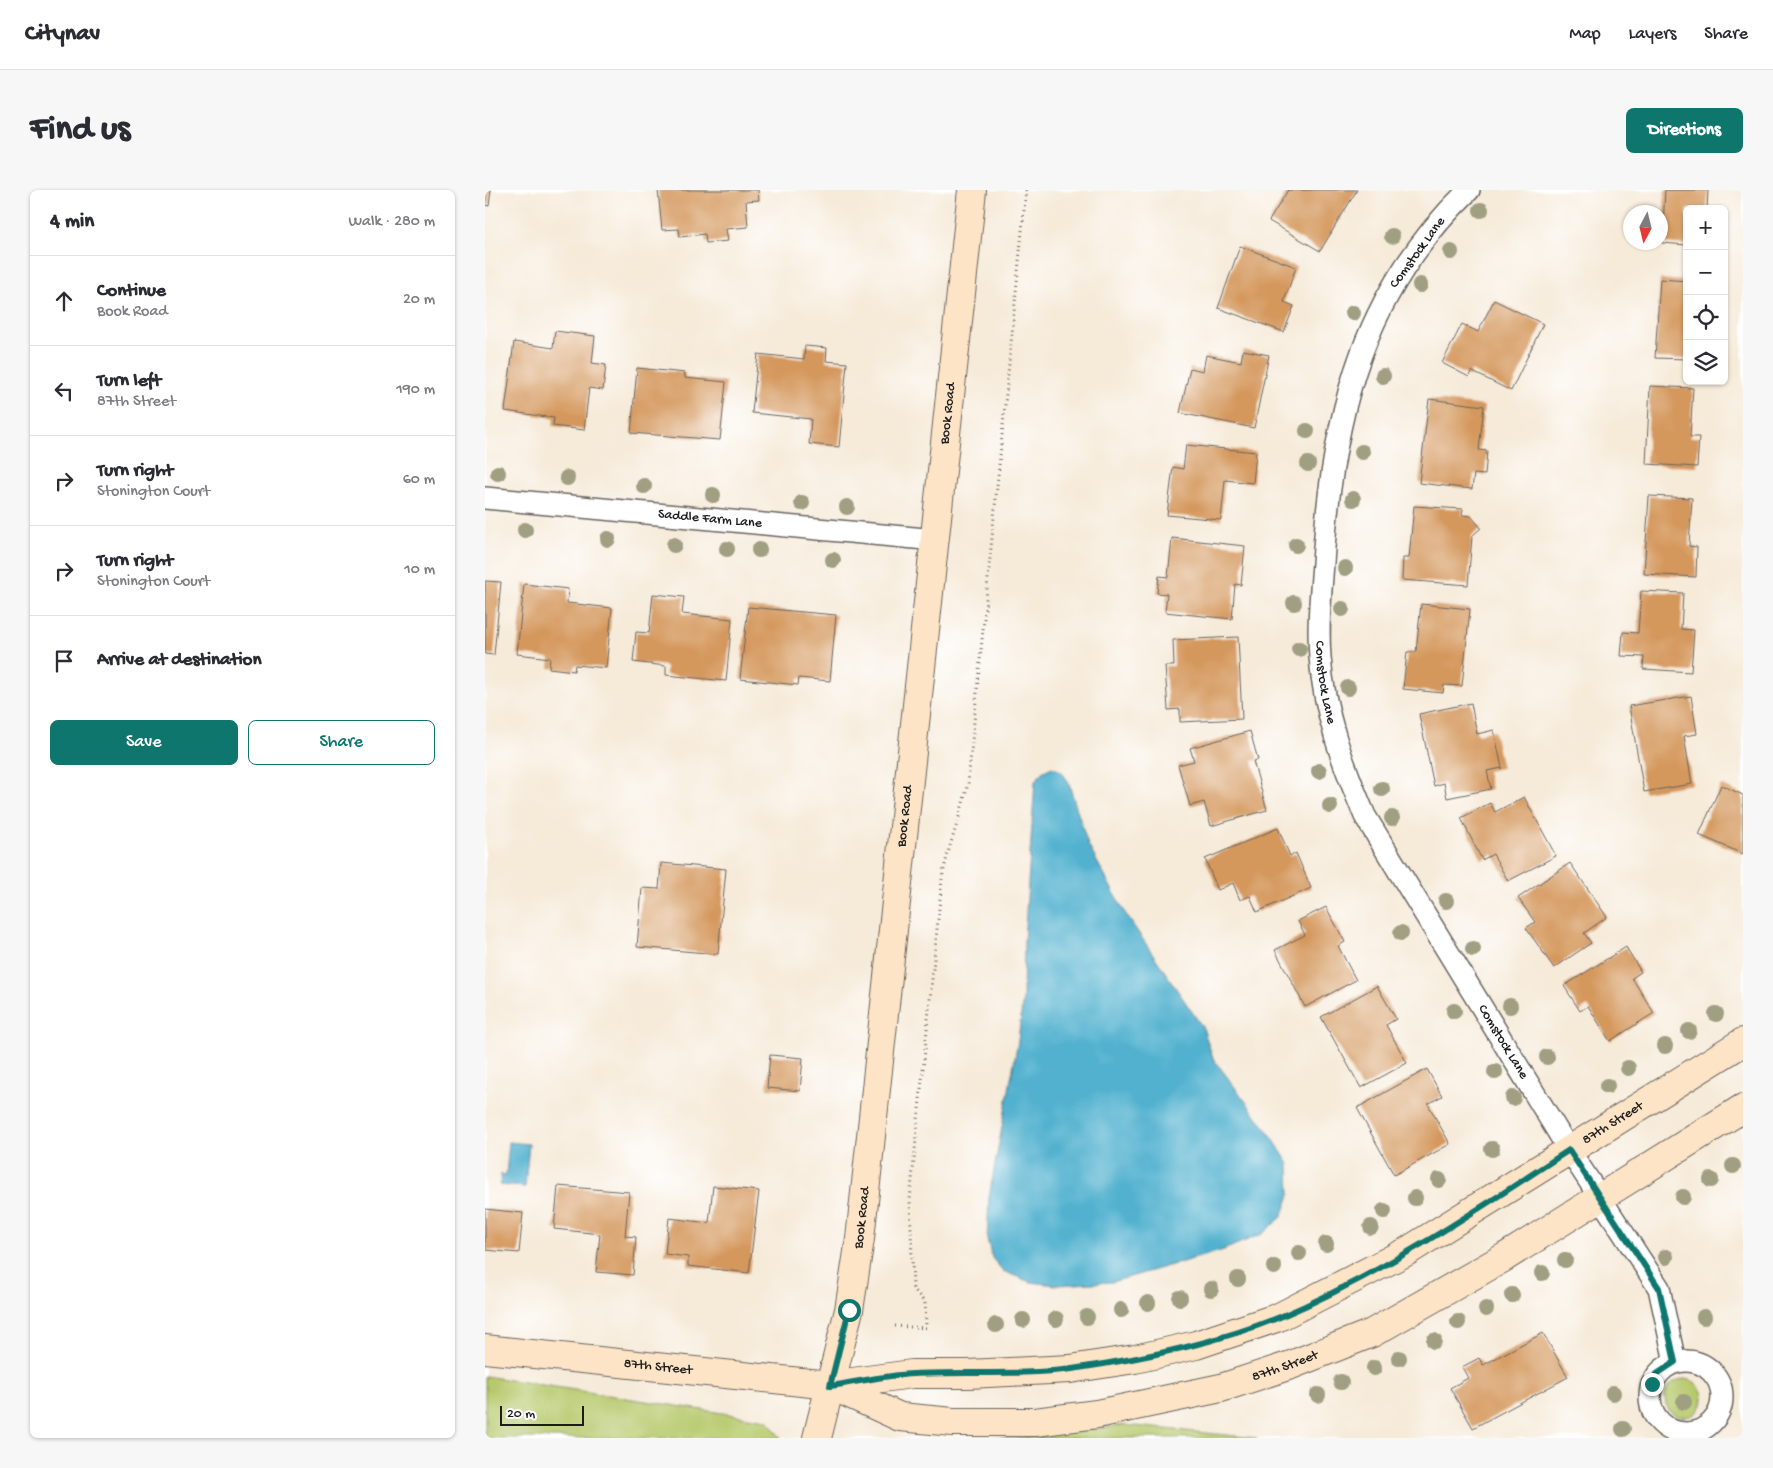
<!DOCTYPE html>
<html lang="en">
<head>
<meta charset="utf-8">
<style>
	:root { --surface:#fff; --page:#f7f7f7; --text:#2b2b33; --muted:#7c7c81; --line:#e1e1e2; --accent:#0f766e }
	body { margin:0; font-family:"Gochi Hand",sans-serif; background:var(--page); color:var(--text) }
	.controls { position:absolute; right:15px; top:15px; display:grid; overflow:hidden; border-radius:8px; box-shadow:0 1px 4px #0004 }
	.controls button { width:45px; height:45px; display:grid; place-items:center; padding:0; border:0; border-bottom:1px solid var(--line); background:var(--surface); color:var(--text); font:25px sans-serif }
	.compass { position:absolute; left:1138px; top:15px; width:45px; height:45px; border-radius:50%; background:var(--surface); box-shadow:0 1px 4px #0004; rotate:187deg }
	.scale { position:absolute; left:15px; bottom:12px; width:84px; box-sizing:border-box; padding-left:5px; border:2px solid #1c1c1c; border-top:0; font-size:14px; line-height:18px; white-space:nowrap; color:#1c1c1c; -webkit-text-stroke:4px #fff; paint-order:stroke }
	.stop { position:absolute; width:15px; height:15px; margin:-11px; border:4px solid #0f766e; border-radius:50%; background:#fff }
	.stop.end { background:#0f766e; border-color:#fff; box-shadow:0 1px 5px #0008 }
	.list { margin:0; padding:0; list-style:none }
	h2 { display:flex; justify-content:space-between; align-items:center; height:65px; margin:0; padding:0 20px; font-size:21px }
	h2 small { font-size:16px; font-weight:400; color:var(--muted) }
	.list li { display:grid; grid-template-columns:32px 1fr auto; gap:15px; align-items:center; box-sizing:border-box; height:90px; padding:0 20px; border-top:1px solid var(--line) }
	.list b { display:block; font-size:19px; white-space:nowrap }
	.list p { margin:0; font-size:16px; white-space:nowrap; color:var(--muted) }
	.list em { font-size:16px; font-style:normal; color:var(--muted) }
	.actions { display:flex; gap:10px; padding:15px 20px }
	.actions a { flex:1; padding:11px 0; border:1px solid var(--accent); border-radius:8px; text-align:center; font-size:18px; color:var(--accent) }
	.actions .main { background:var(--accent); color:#fff }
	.icon { flex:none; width:28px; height:28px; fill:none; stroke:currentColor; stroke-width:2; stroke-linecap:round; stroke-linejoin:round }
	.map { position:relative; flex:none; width:1258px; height:1248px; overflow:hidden; border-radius:8px }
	header { display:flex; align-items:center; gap:30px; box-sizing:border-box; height:70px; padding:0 25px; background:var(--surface); border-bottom:1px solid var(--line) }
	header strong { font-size:24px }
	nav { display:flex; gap:28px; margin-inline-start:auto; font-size:18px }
	.intro { display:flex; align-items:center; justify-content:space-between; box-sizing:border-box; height:120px; padding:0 30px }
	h1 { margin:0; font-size:35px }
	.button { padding:12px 22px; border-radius:8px; background:var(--accent); color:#fff; font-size:18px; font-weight:700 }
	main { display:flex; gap:30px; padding:0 30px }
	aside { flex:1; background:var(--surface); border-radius:8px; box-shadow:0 1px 4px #0004 }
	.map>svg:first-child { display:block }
	.green { fill:#b6c96c; stroke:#697244 }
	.water { fill:#51b1cf; stroke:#366676 }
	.building { fill:#d4975b }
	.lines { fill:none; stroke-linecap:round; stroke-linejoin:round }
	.street-casing { stroke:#68645e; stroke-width:24 }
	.secondary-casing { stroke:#68645e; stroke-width:30 }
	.path { stroke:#68645e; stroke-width:3; stroke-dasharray:1 4; stroke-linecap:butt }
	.street { stroke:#fff; stroke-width:21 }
	.secondary { stroke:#fee4c6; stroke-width:28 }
	.tree { fill:#a09f82 }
	.route { stroke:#0f766e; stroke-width:6 }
	.labels { text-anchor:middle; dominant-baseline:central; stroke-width:4; stroke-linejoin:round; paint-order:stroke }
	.street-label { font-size:14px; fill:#1c1c1c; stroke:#fff }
</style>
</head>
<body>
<header>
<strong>Citynav</strong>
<nav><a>Map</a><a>Layers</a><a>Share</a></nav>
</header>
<div class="intro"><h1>Find us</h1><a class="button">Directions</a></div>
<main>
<aside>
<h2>4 min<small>Walk · 280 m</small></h2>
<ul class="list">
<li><svg class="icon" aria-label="ahead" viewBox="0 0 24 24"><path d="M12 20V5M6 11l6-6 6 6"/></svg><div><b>Continue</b><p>Book Road</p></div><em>20 m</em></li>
<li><svg class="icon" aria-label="left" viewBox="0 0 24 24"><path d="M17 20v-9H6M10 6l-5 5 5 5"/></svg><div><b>Turn left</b><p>87th Street</p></div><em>190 m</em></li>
<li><svg class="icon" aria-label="right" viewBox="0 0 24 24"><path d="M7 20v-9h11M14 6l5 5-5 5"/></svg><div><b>Turn right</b><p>Stonington Court</p></div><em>60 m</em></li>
<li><svg class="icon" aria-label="right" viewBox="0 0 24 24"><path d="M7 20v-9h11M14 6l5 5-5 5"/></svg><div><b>Turn right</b><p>Stonington Court</p></div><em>10 m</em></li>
<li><svg class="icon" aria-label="arrive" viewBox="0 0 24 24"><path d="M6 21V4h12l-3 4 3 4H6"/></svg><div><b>Arrive at destination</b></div></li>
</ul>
<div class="actions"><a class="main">Save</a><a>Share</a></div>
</aside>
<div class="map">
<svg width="1258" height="1248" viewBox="0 0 1258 1248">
	<rect width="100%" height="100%" fill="#fff"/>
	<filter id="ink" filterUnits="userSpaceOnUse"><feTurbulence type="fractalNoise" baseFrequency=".02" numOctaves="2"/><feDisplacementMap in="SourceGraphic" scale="10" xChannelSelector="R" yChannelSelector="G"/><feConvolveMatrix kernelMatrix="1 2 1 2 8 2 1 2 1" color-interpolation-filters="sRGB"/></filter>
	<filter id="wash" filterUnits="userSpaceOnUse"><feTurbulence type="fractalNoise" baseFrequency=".0096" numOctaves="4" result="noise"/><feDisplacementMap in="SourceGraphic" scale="20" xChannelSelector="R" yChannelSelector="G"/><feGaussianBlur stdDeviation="1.12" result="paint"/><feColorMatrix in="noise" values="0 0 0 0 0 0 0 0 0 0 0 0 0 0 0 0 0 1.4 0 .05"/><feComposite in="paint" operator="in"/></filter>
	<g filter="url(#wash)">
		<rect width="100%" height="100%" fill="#f6ead8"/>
		<g class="green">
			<polygon points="0,1186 282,1230 296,1248 0,1248"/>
			<circle cx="1199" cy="1208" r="19"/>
			<polygon points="638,1235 639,1235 772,1248 509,1248 554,1246"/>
		</g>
		<g class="water">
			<polygon points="567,577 576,581 583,591 603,655 640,723 718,838 728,868 785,944 804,974 805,1005 797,1027 777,1044 736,1061 627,1092 571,1095 545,1092 518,1081 507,1068 502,1049 504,1007 533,851 538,807 539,751 550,591 557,582"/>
			<polygon points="24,952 44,954 40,997 15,995 16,984 21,985"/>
		</g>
		<g id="blocks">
			<g class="building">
				<polygon points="0,0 6,0 4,16 0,15"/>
				<polygon points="173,0 273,0 274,10 261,11 263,37 241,39 243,51 221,53 220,44 195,47 194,39 177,40"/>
				<polygon points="803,0 872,0 835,61 784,31"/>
				<polygon points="1180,0 1223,0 1222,19 1202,19 1202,55 1177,53"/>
				<polygon points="755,56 811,77 799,112 809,116 799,142 733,118"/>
				<polygon points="1175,89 1202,91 1202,169 1170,168"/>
				<polygon points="1009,110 1058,134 1026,201 986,181 984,187 957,173 977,134 993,142"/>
				<polygon points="70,141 110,146 107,173 121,175 118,200 104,198 99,240 68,236 69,228 20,221 29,152 68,158"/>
				<polygon points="320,156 342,158 341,171 362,173 354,257 324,254 326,229 267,223 273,164 319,169"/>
				<polygon points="758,160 784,165 769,238 695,223 705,178 718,181 721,165 756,172"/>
				<polygon points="152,178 200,183 200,188 241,192 235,250 146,243"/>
				<polygon points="1165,196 1208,198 1205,247 1214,247 1212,277 1161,274"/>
				<polygon points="944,209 999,216 994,260 1002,261 1000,285 989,284 987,299 934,293"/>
				<polygon points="701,255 771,262 768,293 740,290 736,330 682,325 688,277 698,279"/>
				<polygon points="1164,306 1207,308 1204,356 1212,357 1211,387 1159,384"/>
				<polygon points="929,316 978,319 977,325 986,326 996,338 987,346 983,395 917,390 918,368 924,368"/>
				<polygon points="687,348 760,356 756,395 750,394 747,429 680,422 682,404 672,403 674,386 683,387"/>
				<polygon points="0,391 16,392 9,465 0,464"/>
				<polygon points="39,394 83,399 82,413 127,418 121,478 90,475 89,481 64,478 65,468 32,464"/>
				<polygon points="1156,401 1198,403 1196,439 1209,440 1206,482 1158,479 1159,467 1136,466 1138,442 1153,443"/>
				<polygon points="168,404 199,407 197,424 247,429 241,491 181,485 181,476 148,472 151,442 164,443"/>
				<polygon points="936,414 985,419 977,496 959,495 958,503 918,499 922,462 931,462"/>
				<polygon points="263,417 351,425 345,491 314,488 313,495 255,489"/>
				<polygon points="753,447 757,529 695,532 695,519 683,520 680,476 689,476 688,450"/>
				<polygon points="1206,506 1212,544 1199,546 1207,594 1159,602 1144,516"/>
				<polygon points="986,513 992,544 1009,540 1017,578 1002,581 1006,599 962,608 959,593 949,596 934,524"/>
				<polygon points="765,541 773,570 768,571 782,620 726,636 719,612 705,616 693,575 709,571 705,558"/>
				<polygon points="1236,595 1258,605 1258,664 1214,645"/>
				<polygon points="1039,607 1071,666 1023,691 1008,664 997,670 976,628 1005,613 1010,622"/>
				<polygon points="793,638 805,666 811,663 826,698 772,722 765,706 755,710 748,693 733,700 720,669"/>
				<polygon points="176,673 241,679 233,764 152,757 157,698 174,699"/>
				<polygon points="1085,673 1122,727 1099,743 1106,753 1069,778 1041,738 1050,732 1033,708"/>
				<polygon points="841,717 860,752 853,756 871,790 820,817 790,760 820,745 813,731"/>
				<polygon points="1141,757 1156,782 1147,788 1169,823 1125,851 1103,816 1095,821 1079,796"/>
				<polygon points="892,796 911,829 901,835 922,873 876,898 836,827"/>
				<polygon points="285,865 318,868 315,901 282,898"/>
				<polygon points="942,879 957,906 943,914 965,954 909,985 872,918"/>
				<polygon points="73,996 144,1002 140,1046 151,1047 148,1085 111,1082 115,1044 69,1039"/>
				<polygon points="228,996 274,1001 264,1083 203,1076 203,1067 180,1064 184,1028 224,1033"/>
				<polygon points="0,1019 38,1023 34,1063 0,1060"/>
				<polygon points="1058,1143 1083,1187 988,1238 965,1198 983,1188 977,1177 994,1168 998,1175"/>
			</g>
		</g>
	</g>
	<g filter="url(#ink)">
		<use href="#blocks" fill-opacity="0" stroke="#68645e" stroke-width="1"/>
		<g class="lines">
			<defs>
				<g id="street">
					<path id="s1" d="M984,0C880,100 849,218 839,358C837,394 832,430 835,467C839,523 858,575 880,626L1084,960L1174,1098L1190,1172"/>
					<path id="s2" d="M0,308L451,350"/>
					<circle cx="1201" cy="1207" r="36"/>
				</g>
				<g id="secondary">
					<path id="s3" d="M0,1159L345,1195L427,1184H483L585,1179L650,1169L711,1155L794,1127L921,1062L1258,852"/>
					<path id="s4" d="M345,1195L415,1227L468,1232H550L612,1224L736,1198L806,1175L887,1143L1020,1067L1258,918"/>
					<path id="s5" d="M332,1248L364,1120L375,1049L487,0"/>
				</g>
			</defs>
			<use href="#street" class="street-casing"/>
			<use href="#secondary" class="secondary-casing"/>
			<path class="path" d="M410,1136L441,1138L440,1113L428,1098L425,1010L457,689C463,656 476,626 483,593L541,0"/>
			<use href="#street" class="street"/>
			<use href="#secondary" class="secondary"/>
		</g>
		<g class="tree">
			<circle cx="996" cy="20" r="8"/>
			<circle cx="907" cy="46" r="8"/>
			<circle cx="966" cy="62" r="8"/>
			<circle cx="935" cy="95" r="8"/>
			<circle cx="868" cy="123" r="8"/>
			<circle cx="898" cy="186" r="8"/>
			<circle cx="822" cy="241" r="8"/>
			<circle cx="877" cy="262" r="8"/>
			<circle cx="823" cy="274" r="8"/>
			<circle cx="13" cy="283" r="8"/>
			<circle cx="82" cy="288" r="8"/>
			<circle cx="159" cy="296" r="8"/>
			<circle cx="228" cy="305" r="8"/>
			<circle cx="868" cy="309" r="8"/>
			<circle cx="317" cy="313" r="8"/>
			<circle cx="362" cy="317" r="8"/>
			<circle cx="40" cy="340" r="8"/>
			<circle cx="123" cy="349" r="8"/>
			<circle cx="189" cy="355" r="8"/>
			<circle cx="811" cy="355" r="8"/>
			<circle cx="242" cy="359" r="8"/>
			<circle cx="274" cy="360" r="8"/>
			<circle cx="348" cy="370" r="8"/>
			<circle cx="860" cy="378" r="8"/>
			<circle cx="809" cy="413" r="8"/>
			<circle cx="857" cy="419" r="8"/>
			<circle cx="814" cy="459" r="8"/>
			<circle cx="863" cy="498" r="8"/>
			<circle cx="834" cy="581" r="8"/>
			<circle cx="897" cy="599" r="8"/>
			<circle cx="845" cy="616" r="8"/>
			<circle cx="907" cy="628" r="8"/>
			<circle cx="961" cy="711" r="8"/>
			<circle cx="916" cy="743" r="8"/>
			<circle cx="988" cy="759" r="8"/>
			<circle cx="1025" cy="816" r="8"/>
			<circle cx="969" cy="821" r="8"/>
			<circle cx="1231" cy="824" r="8"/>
			<circle cx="1204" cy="841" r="8"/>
			<circle cx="1180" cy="856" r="8"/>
			<circle cx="1062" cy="867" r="8"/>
			<circle cx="1143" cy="878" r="8"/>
			<circle cx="1010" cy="882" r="8"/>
			<circle cx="1122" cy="896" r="8"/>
			<circle cx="1028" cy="908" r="8"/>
			<circle cx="1007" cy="959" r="8"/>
			<circle cx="1248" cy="976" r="8"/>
			<circle cx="954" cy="990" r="8"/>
			<circle cx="1226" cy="990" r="8"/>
			<circle cx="1198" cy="1007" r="8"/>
			<circle cx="930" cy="1008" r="8"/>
			<circle cx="899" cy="1021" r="8"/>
			<circle cx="886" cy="1037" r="8"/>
			<circle cx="841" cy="1054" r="8"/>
			<circle cx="814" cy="1063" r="8"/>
			<circle cx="1181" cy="1067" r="8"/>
			<circle cx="1080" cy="1070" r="8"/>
			<circle cx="789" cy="1077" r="8"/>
			<circle cx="1057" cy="1083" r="8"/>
			<circle cx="753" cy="1089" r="8"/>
			<circle cx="726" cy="1099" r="8"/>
			<circle cx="1027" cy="1105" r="8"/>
			<circle cx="695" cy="1108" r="8"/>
			<circle cx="663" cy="1113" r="8"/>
			<circle cx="1001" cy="1119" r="8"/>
			<circle cx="636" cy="1120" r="8"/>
			<circle cx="602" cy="1127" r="8"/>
			<circle cx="1219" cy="1127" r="8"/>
			<circle cx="571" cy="1129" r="8"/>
			<circle cx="538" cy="1130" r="8"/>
			<circle cx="973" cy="1132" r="8"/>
			<circle cx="511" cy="1135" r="8"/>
			<circle cx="949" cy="1151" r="8"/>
			<circle cx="914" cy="1168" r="8"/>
			<circle cx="889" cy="1178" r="8"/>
			<circle cx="856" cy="1192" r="8"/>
			<circle cx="1128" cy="1203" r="8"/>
			<circle cx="833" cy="1205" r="8"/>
			<circle cx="1199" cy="1212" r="8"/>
			<circle cx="1138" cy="1239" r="8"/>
		</g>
	</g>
	<g class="lines" filter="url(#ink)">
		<path class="route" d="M364,1120L345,1196C373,1192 401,1185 428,1184C481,1181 534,1186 587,1179C657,1169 729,1154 795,1127C897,1084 991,1021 1084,960L1174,1098L1190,1172L1172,1184L1167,1194"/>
	</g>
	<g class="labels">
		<g class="street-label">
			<text transform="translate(933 63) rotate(-54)">Comstock Lane</text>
			<text stroke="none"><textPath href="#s5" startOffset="1034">Book Road</textPath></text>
			<text stroke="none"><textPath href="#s2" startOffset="226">Saddle Farm Lane</textPath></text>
			<text stroke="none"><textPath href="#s1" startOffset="531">Comstock Lane</textPath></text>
			<text stroke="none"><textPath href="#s5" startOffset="629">Book Road</textPath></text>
			<text stroke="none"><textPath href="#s1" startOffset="936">Comstock Lane</textPath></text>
			<text stroke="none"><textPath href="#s3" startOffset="1190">87th Street</textPath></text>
			<text stroke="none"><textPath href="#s5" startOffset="225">Book Road</textPath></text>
			<text stroke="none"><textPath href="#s4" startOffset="469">87th Street</textPath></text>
			<text stroke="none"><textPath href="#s3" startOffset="174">87th Street</textPath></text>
		</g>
	</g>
</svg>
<div class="controls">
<button>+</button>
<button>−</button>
<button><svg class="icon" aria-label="locate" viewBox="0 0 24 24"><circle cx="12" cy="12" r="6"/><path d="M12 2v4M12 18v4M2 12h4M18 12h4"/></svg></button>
<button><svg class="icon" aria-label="layers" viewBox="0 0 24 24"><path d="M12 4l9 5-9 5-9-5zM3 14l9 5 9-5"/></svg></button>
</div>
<svg class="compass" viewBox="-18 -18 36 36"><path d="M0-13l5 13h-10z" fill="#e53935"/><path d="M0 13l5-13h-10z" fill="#7c7c81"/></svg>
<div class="scale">20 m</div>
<div class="stop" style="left:364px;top:1120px"></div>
<div class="stop end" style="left:1167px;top:1194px"></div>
</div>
</main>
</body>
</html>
